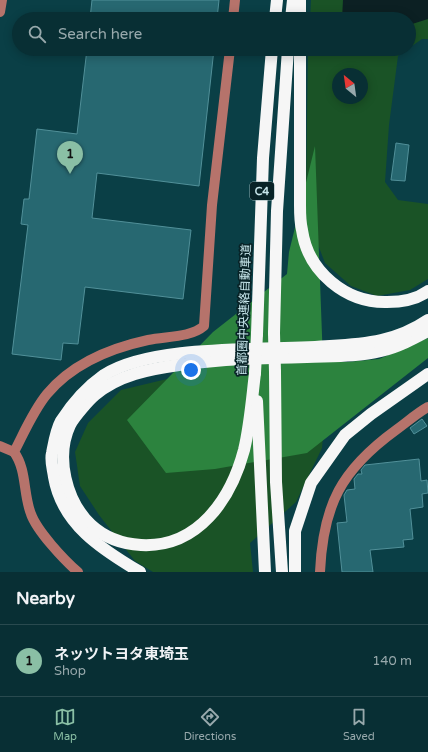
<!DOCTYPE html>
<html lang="en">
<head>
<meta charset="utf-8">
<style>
	:root { --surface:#082f34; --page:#163b40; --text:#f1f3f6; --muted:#98a9ac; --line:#294a4f; --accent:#8abfa5 }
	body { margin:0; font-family:"Varela Round","Noto Sans JP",sans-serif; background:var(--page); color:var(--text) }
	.compass { position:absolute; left:332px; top:68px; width:36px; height:36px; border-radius:50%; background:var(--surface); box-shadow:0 2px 10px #0003; rotate:331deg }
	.you { position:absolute; left:191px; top:370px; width:14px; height:14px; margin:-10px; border:3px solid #fff; border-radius:50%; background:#1a73e8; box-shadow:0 0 0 6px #1a73e833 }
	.badge { display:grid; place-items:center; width:26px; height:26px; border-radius:50%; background:var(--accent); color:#111; font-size:13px; font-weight:700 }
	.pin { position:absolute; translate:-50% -33px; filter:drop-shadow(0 1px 2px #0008) }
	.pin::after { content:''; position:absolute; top:21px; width:14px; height:12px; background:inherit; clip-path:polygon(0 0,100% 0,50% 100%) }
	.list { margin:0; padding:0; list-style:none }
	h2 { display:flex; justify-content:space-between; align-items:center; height:52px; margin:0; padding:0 16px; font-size:17px }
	h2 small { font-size:13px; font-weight:400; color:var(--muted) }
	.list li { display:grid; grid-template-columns:26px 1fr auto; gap:12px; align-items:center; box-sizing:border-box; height:72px; padding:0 16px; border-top:1px solid var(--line) }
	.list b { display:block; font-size:15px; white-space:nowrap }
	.list p { margin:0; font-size:13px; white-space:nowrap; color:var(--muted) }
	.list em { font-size:13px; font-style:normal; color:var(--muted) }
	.icon { flex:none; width:22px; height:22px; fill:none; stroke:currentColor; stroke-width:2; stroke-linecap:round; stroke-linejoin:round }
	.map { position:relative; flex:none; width:428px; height:572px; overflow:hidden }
	.search { position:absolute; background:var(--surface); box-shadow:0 2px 10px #0003; left:12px; right:12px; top:12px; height:44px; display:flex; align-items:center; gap:10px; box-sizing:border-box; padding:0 14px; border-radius:22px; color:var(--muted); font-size:15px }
	.sheet { height:124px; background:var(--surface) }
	nav { display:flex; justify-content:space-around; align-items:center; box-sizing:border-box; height:56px; border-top:1px solid var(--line); background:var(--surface); font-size:11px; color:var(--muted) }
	nav a { display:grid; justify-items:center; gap:2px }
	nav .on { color:var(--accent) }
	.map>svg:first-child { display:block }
	.green { fill:#1a5326; fill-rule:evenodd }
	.forest { fill:#2c833e }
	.water { fill:#0c2023 }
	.building { fill:#276871; stroke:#519099 }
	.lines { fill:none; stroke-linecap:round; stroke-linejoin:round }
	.minor { stroke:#b6736b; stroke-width:10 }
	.highway { stroke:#f6f6f6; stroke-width:12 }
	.highway-bridge { stroke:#f6f6f6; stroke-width:12 }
	.labels { text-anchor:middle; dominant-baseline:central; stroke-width:3.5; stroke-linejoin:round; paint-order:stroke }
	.shield { fill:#082327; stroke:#8eacb0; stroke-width:1 }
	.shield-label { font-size:11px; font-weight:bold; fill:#c7e6eb }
	.street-label { font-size:12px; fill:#c7e6eb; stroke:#082327 }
</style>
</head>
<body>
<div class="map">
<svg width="428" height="572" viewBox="0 0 428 572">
	<rect width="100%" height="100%" fill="#0a3f46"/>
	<g class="green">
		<polygon points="311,0 428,0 428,39 422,39 409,48 409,19 310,19"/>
		<path d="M308,49H407L398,56L389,125L385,182L398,200L428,204V279L410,290L377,296L351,286L325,263L312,229L306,190ZM338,74H362V98H338Z"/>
		<polygon points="167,379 324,427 322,448 296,502 250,543 253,572 153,572 135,561 99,515 80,486 75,452 88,423 121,390"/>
	</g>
	<polygon class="forest" points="315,146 323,362 347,362 379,359 428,338 428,358 307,453 215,469 166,473 127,420 213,332 287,274 289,252"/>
	<polygon class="water" points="343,0 428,0 428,19 409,25 409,19 342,19"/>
	<g class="building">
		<polygon points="92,0 219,0 217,19 90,19"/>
		<polygon points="87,49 214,49 199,186 97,173 92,218 191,230 183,299 85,287 78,344 63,343 61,360 12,354 28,225 21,224 24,199 29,199 37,129 77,134"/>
		<polygon points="396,143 409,145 405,181 391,180"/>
		<polygon points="422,419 427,426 414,434 410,428"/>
		<polygon points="419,459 421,481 427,480 428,493 422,494 423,507 410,509 413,539 403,540 404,547 370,550 373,572 342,572 337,523 347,522 344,495 347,490 355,489 354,479 358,474 362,474 361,470 365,465"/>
	</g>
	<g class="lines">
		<g class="minor">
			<polyline points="0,12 2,0"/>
			<polyline points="233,19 235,0"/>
			<polyline points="0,446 14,452"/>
			<path d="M78,572C64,560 37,531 31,514C23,494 27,470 14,452C24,433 33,411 47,394C72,364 111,348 148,340C166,336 190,338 204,326L212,205L230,49"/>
			<path d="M320,572C323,505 341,470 396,430C406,423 417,413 428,407"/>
		</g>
		<g class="highway">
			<polyline points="275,19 277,0"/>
			<polyline points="291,19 293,0"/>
			<polyline points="300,19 300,0"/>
			<path d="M300,49V205C300,214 300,222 302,230C308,272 346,303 387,302C401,302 417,299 428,291"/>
			<polyline points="274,333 277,211 288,49"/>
			<polyline points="257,334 263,158 272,49"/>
			<polyline points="275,372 276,482 282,572"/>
			<path d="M255,373C252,398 250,425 244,450C231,499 198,548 141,545C124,544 105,538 91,525C66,501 55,457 70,425C74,417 89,400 95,395C118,375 150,369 179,365C222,359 264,358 307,357C332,356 357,357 381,351C398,347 413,339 428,331"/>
			<polyline points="257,401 265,572"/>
			<path d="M140,572C101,549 62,524 54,477C53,469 50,461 52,453C54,443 56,430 61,421C72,404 87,387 104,375C153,343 271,351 330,346C367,344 397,341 428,320"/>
			<polyline points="295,572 295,531 311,483 345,435 371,414 428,374"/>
		</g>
		<g class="highway-bridge">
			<polyline points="274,333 275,372"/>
			<polyline points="255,373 257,334"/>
		</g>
	</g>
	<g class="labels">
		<rect class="shield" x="250" y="182" width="24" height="18" rx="3"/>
		<g class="shield-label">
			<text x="262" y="191">C4</text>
		</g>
		<g class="street-label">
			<text transform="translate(244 310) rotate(-88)">首都圏中央連絡自動車道</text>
		</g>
	</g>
</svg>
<svg class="compass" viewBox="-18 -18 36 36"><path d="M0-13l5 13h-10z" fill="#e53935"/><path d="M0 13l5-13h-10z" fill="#98a9ac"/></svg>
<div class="you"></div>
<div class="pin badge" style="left:70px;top:174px">1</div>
<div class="search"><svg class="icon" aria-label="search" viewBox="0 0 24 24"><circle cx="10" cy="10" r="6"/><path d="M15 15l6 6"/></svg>Search here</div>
</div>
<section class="sheet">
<h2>Nearby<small></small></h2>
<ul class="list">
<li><span class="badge">1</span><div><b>ネッツトヨタ東埼玉</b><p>Shop</p></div><em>140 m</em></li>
</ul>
</section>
<nav>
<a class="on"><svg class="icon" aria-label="map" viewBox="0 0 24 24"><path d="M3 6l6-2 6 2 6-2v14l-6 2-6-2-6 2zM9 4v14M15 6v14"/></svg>Map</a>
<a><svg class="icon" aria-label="directions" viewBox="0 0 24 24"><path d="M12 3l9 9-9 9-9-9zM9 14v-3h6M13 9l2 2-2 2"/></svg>Directions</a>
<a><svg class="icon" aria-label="saved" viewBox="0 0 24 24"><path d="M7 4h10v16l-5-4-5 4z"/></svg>Saved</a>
</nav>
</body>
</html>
